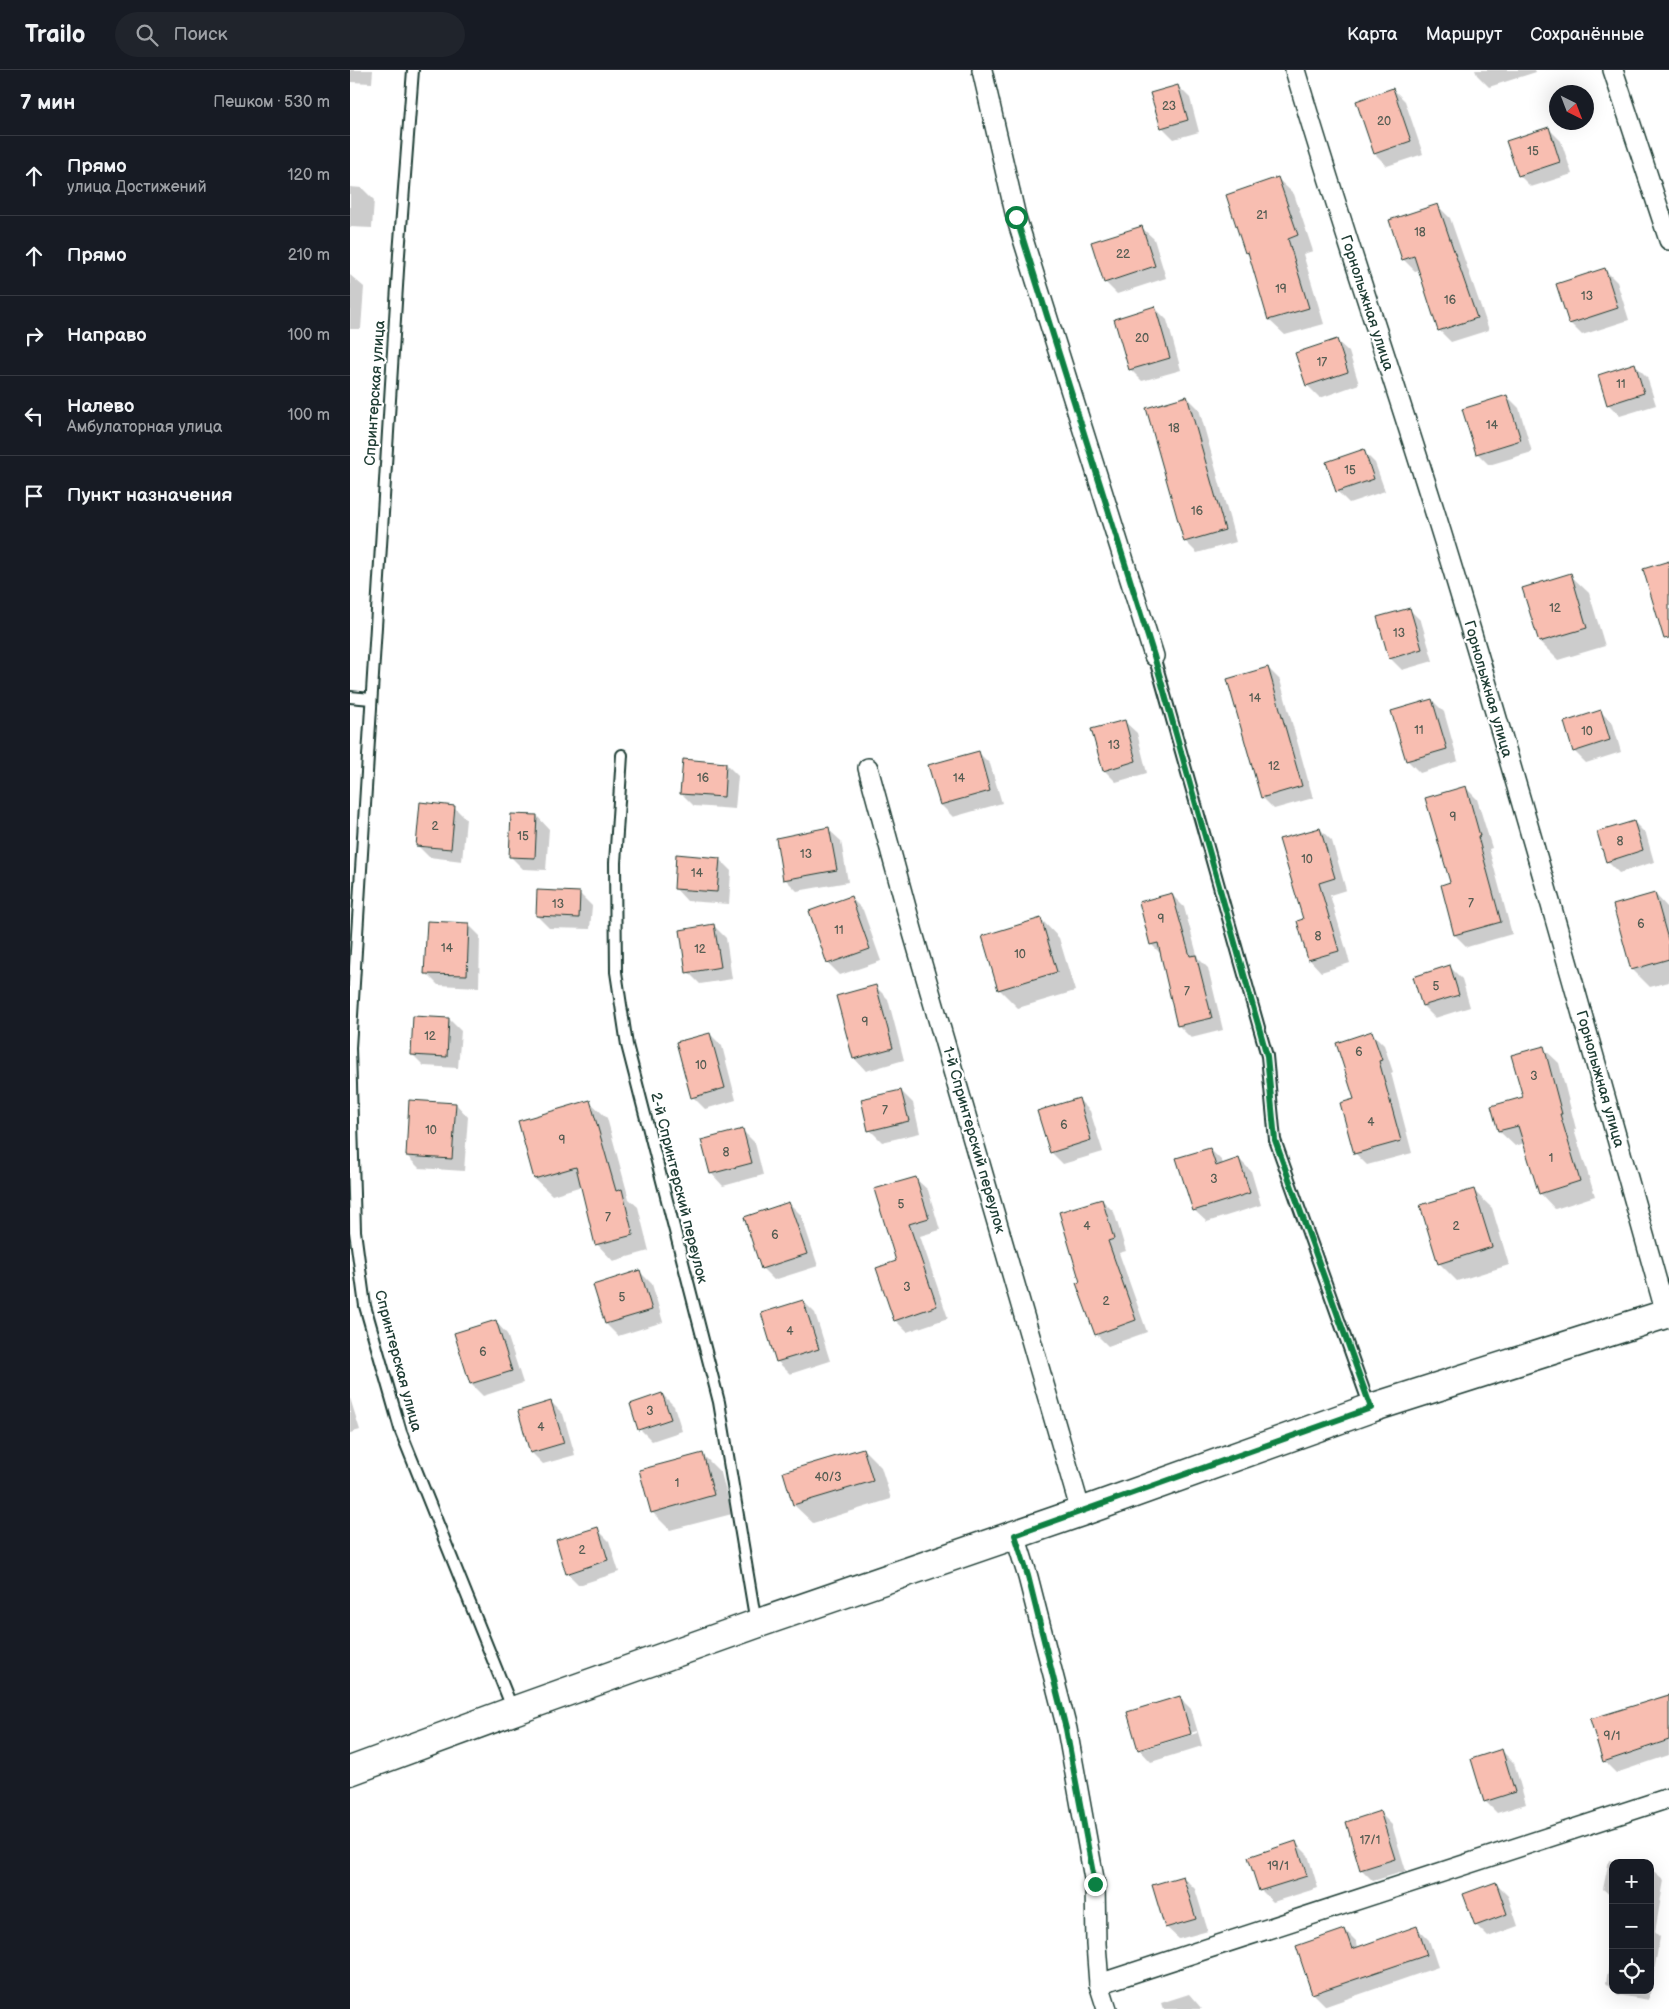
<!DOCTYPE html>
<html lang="ru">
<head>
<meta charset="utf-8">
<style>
	:root { --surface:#171b24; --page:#20242c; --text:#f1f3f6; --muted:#9ea1a6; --line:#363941 }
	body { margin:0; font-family:"Balsamiq Sans",sans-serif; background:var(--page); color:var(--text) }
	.controls { position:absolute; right:15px; bottom:15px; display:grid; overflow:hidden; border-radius:10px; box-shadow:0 5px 20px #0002 }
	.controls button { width:45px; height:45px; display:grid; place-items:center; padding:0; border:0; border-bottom:1px solid var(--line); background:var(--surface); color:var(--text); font:25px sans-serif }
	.compass { position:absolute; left:1199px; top:15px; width:45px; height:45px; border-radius:50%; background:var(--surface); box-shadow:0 5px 20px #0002; rotate:138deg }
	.stop { position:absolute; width:15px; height:15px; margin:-11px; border:4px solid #0b8043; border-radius:50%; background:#fff }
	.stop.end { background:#0b8043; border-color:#fff; box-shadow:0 1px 5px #0008 }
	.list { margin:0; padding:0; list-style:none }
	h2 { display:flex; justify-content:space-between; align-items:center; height:65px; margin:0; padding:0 20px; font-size:21px }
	h2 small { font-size:16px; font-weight:400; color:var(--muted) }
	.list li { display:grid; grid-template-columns:32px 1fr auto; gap:15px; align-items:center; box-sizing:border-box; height:80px; padding:0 20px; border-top:1px solid var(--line) }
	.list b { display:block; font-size:19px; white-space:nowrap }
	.list p { margin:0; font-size:16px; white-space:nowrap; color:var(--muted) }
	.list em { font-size:16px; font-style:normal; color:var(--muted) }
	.icon { flex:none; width:28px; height:28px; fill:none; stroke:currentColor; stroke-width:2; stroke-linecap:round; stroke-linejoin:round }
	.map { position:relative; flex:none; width:1319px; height:1939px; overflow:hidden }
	header { display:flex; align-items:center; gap:30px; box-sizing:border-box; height:70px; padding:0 25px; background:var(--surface); border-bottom:1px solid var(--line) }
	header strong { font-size:24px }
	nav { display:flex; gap:28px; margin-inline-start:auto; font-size:18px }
	.search { width:350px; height:45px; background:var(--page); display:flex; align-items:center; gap:12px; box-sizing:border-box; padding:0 18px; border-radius:28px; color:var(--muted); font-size:19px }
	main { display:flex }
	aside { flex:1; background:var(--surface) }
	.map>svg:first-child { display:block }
	.shadow { fill:#0003; fill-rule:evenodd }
	.building { fill:#f8beb1; stroke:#1f3d34 }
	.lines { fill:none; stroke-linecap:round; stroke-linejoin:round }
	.lane-casing { stroke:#1f3d34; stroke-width:14 }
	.street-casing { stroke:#1f3d34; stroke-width:22 }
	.secondary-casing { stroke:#1f3d34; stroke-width:31 }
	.lane { stroke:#fff; stroke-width:10 }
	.street { stroke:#fff; stroke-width:19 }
	.secondary { stroke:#fff; stroke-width:28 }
	.route { stroke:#0b8043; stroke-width:6 }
	.labels { text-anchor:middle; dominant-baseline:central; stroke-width:4.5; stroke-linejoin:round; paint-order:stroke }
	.number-label { font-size:12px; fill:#555d53 }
	.street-label { font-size:15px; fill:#1f3d34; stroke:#fff }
</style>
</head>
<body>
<header>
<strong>Trailo</strong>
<div class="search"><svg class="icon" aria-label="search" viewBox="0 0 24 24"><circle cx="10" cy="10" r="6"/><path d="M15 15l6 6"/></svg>Поиск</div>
<nav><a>Карта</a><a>Маршрут</a><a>Сохранённые</a></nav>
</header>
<main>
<aside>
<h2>7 мин<small>Пешком · 530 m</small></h2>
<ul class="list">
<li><svg class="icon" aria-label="ahead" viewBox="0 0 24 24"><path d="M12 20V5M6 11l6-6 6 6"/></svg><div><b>Прямо</b><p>улица Достижений</p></div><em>120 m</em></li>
<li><svg class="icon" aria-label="ahead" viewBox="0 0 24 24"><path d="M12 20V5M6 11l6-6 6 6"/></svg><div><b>Прямо</b></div><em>210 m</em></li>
<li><svg class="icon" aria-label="right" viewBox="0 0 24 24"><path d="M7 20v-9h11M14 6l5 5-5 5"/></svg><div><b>Направо</b></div><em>100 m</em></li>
<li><svg class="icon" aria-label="left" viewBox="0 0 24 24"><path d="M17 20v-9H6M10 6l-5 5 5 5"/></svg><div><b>Налево</b><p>Амбулаторная улица</p></div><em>100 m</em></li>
<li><svg class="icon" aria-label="arrive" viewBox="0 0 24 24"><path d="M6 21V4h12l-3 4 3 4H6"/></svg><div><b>Пункт назначения</b></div></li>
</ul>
</aside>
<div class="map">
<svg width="1319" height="1939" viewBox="0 0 1319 1939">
	<rect width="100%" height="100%" fill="#fff"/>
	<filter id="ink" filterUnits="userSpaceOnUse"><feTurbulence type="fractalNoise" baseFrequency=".02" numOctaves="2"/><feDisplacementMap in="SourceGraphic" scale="10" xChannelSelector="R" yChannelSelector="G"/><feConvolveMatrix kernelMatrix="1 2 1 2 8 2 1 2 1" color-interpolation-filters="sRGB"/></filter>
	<g filter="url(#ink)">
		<g class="shadow">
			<polygon points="0,0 23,0 22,13 0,12"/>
			<polygon points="1125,0 1185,0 1186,2 1139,17 1127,5"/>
			<polygon points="828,16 840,28 849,62 824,69 812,57"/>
			<polygon points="1043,19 1055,31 1073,84 1037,96 1025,84 1007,32"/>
			<polygon points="1199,59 1211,71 1222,104 1181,117 1169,105"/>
			<polygon points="928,109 944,124 963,181 953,184 974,254 935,265 919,250 901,187 896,183 877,125"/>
			<polygon points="0,117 12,118 24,130 22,158 0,157"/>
			<polygon points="1088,136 1100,148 1139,260 1101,272 1089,260 1069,200 1065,201 1053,189"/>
			<polygon points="791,157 804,169 816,208 767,224 755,212"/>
			<polygon points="1255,200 1267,212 1279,250 1232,265 1220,253"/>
			<polygon points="0,205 14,217 11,259 0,259"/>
			<polygon points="805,238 817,250 831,300 792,311 780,299"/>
			<polygon points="986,270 999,282 1009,314 970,328 958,316 947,284"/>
			<polygon points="1285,295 1297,307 1306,335 1270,346 1258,334"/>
			<polygon points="1157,326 1169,338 1182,382 1139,395 1127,383"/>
			<polygon points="837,327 849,339 886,472 847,483 835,471"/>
			<polygon points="1013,381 1025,393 1035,421 999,433 987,421"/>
			<polygon points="1220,505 1239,523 1255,576 1208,590 1190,572"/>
			<polygon points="1059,539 1071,551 1083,591 1052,600 1040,588"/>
			<polygon points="918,598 930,610 963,728 924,739 912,727"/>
			<polygon points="1082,630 1094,642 1108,691 1070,703 1058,691 1043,642"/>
			<polygon points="1251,642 1263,654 1271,682 1236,693 1224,681"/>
			<polygon points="774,651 787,663 797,703 766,712 754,700"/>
			<polygon points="628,682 640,694 652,733 603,747 591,735 580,696"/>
			<polygon points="376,694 388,706 385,739 344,736 332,724"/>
			<polygon points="1115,717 1127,729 1142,778 1139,779 1162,864 1117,877 1105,865 1092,815 1101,813"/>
			<polygon points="104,737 116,749 112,791 79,787 67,775"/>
			<polygon points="187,746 199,759 196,800 173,799 160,786"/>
			<polygon points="1284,752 1296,764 1304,792 1269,803 1257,791"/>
			<polygon points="478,759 491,771 498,812 447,821 435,809"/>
			<polygon points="970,759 982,771 996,820 980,825 1000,893 971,902 959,889 954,850"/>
			<polygon points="369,789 381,801 379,834 337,831 325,818"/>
			<polygon points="229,823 242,836 240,859 199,858 187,846"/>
			<polygon points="1305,824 1319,839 1319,912 1300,917 1282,899"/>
			<polygon points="822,825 834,837 848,888 858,898 873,960 841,968 829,956 812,885 801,874"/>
			<polygon points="501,828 513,840 531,891 490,905 478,893"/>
			<polygon points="691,849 709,868 725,921 668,938 649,919"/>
			<polygon points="118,854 130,866 129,917 88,915 76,903"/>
			<polygon points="364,856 376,868 382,909 350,914 338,902"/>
			<polygon points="1100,897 1112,909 1120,937 1085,948 1073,936 1064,908"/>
			<polygon points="526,917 538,929 554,990 516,1001 504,988"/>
			<polygon points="99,949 111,961 108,998 74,996 62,984"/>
			<polygon points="1022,963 1034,975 1043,1002 1041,1003 1062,1083 1017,1095 1005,1083 1005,1030"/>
			<polygon points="360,964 372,976 386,1030 355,1039 343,1027"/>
			<polygon points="1193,978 1209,993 1226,1059 1224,1060 1245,1126 1205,1139 1190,1123 1175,1073 1165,1076 1149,1061 1143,1037 1175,1028"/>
			<polygon points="551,1021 563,1033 570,1063 532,1072 520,1060"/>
			<polygon points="728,1029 740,1041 753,1082 713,1094 701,1082"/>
			<polygon points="240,1032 257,1048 279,1129 288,1137 299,1181 263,1191 247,1174 232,1116 202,1125 185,1109"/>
			<polygon points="106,1034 118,1047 114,1101 69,1098 57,1086"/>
			<polygon points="393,1061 405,1073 413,1105 373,1116 361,1103"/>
			<polygon points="860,1079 872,1091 873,1095 889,1089 901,1101 911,1135 857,1152 844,1140"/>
			<polygon points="565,1108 578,1120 590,1160 570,1166 598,1248 557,1262 545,1250 547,1191"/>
			<polygon points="1123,1120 1142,1138 1159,1195 1107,1211 1089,1193"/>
			<polygon points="752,1130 764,1142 776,1181 769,1183 797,1262 758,1276 746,1264 732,1213"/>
			<polygon points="439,1133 451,1145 468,1196 424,1210 412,1198"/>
			<polygon points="290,1202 302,1214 313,1252 268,1266 256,1254 244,1216"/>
			<polygon points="453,1231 465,1243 480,1291 440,1304 428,1292 412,1244"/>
			<polygon points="145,1251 157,1264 173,1313 133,1326 121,1314 106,1264"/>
			<polygon points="312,1324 324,1336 332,1361 302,1371 290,1359"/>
			<polygon points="0,1328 10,1360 0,1363"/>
			<polygon points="201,1332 213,1344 225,1385 193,1394 181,1382"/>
			<polygon points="513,1379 531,1397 541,1429 463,1453 444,1435 435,1403"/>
			<polygon points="352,1384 371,1403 382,1444 320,1460 302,1442"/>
			<polygon points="247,1459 259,1471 269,1502 229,1515 217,1503"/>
			<polygon points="1319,1624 1319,1685 1266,1703 1254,1691 1241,1650"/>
			<path d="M829,1627L841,1639L852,1676L801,1692L789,1679ZM847,1661V1663L795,1679V1677Z"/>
			<polygon points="1152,1681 1164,1693 1176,1734 1147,1743 1135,1731"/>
			<polygon points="1030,1743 1042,1755 1056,1801 1023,1811 1011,1799"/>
			<polygon points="946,1773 958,1785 968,1818 923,1832 911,1820"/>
			<polygon points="1259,1790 1272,1793 1263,1793 1263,1828 1253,1819"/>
			<polygon points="1300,1798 1314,1810 1305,1862 1310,1867 1299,1930 1268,1925 1263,1920 1300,1920"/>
			<polygon points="833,1807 845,1819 858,1861 829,1869 816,1857"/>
			<polygon points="1146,1814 1158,1826 1168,1856 1138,1867 1126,1855"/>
			<polygon points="1067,1858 1079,1870 1088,1897 976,1936 964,1924 948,1877 995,1860 1007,1872 1008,1878"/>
			<polygon points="1263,1869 1263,1920 1256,1913"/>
			<polygon points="839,1924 852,1939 813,1939 811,1933"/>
		</g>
		<g class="building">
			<polygon points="828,15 838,50 811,58 800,23"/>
			<polygon points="1043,18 1061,71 1024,84 1006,31"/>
			<polygon points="1199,57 1210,92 1168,106 1156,71"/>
			<polygon points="928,107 948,165 938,169 959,238 918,250 898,182 895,183 876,125"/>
			<polygon points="1088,134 1127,248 1088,261 1064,186 1052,190 1039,150"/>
			<polygon points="792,156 805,196 754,213 741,172"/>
			<polygon points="1255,198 1268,238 1219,254 1206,214"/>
			<polygon points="805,236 820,288 779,300 764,249"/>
			<polygon points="987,269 998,302 956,316 945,283"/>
			<polygon points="1285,293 1294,323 1257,335 1248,305"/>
			<polygon points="1157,325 1171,370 1126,384 1112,339"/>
			<polygon points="837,326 875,460 834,472 796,338"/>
			<polygon points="1014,379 1024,409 986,422 976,392"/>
			<polygon points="1319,491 1319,568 1314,569 1293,499"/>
			<polygon points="1221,503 1237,558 1189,572 1172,518"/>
			<polygon points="1060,538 1072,579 1039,589 1027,547"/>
			<polygon points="918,597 952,716 911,728 877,609"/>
			<polygon points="1082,629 1097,679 1056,691 1041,641"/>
			<polygon points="1251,640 1260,670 1223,682 1214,652"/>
			<polygon points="775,650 786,691 753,701 741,659"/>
			<polygon points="629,681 640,721 590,735 578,695"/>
			<polygon points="333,689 376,693 374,727 330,724"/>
			<polygon points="1116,716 1130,766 1128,767 1151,852 1104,865 1091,815 1100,812 1075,728"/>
			<polygon points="70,732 105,736 101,779 66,776"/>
			<polygon points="161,744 187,745 185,788 159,787"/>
			<polygon points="1284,751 1293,780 1256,792 1247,762"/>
			<polygon points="479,757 487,800 433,810 426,768"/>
			<polygon points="970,758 985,808 969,813 989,881 958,890 947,851 953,849 929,769"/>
			<polygon points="326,784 370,788 367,822 324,819"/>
			<polygon points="187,820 230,822 229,848 186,846"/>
			<polygon points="822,823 840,886 846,885 862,948 827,956 808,873 800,875 789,832"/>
			<polygon points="1305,823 1319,873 1319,889 1281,900 1263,835"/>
			<polygon points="501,826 520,879 477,894 459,841"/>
			<polygon points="691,848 707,902 648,920 632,866"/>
			<polygon points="77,851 119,853 117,905 74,904"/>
			<polygon points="364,854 371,897 336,903 330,860"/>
			<polygon points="1100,895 1109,925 1072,936 1063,907"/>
			<polygon points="526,915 543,978 503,989 486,926"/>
			<polygon points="63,946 99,948 97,987 61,985"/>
			<polygon points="1022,961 1032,990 1029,991 1051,1071 1004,1084 990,1033 1004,1029 986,973"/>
			<polygon points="360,963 375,1018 341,1028 326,972"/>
			<polygon points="1194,976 1212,1044 1210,1044 1230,1111 1189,1124 1168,1056 1148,1061 1141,1036 1173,1027 1161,985"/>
			<polygon points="551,1020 559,1051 518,1061 511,1029"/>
			<polygon points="729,1028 741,1070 700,1083 687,1041"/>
			<polygon points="59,1030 106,1033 102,1089 56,1086"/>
			<polygon points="240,1030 266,1121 272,1119 283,1165 245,1175 226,1097 184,1109 168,1051"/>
			<polygon points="393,1059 402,1093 360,1104 351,1070"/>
			<polygon points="860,1078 866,1096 889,1088 900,1123 843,1141 826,1088"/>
			<polygon points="566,1107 579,1148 559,1154 587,1236 544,1251 526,1198 546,1191 524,1119"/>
			<polygon points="1124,1119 1142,1177 1088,1194 1070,1135"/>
			<polygon points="752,1129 764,1169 758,1171 786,1250 745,1265 726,1213 730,1212 709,1142"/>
			<polygon points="439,1132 457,1184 411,1199 394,1147"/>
			<polygon points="290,1200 302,1240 255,1254 243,1215"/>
			<polygon points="453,1230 469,1279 426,1292 411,1243"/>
			<polygon points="146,1250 162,1301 120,1314 104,1263"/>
			<polygon points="312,1323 321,1349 288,1360 280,1334"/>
			<polygon points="201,1331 214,1373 180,1383 168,1341"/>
			<polygon points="513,1378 523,1411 443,1435 433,1402"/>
			<polygon points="353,1383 364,1425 301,1443 289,1400"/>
			<polygon points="248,1457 258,1490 216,1504 206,1470"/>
			<polygon points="1319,1625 1319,1670 1253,1692 1240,1649"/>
			<polygon points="830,1626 841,1664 788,1680 777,1642"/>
			<polygon points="1152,1679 1165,1722 1134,1732 1121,1689"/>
			<polygon points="1030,1741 1045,1789 1010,1800 996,1752"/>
			<polygon points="946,1771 957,1806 909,1821 898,1787"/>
			<polygon points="833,1806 846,1849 815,1858 802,1815"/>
			<polygon points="1146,1812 1157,1844 1125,1856 1113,1824"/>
			<polygon points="1067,1856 1077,1885 962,1924 946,1876 995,1859 1002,1879"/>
		</g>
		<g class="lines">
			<defs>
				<g id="lane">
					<polyline points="63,0 49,184 0,978 5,1161 15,1236 51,1362 163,1640"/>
					<polyline points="804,586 917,986 925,1070 1020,1337"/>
					<polyline points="0,627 21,629"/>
					<polyline points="272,685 265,793 266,902 277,975 369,1332 406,1553"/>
				</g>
				<g id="street">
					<polyline points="632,0 666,147 804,586"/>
					<path d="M945,0C995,169 1053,335 1104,504C1178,749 1247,997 1316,1244"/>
					<polyline points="1263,0 1319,170"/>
					<polyline points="518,698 563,863 731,1442"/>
					<polyline points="665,1465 678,1507 717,1659 745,1814 746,1874 749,1914 757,1939"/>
					<polyline points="749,1914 1319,1728"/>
				</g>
				<polyline id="secondary" points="0,1701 163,1641 406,1554 731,1442 1021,1338 1319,1243"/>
			</defs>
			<use href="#lane" class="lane-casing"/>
			<use href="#street" class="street-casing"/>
			<use href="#secondary" class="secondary-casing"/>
			<use href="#lane" class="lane"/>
			<use href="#street" class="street"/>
			<use href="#secondary" class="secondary"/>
		</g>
	</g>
	<g class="lines" filter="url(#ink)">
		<polyline class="route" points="666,147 804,586 917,986 925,1070 1021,1338 665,1465 678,1506 716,1659 745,1814"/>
	</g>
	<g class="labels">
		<g class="number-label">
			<text x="819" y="36">23</text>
			<text x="1034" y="51">20</text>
			<text x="1183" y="81">15</text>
			<text x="912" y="145">21</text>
			<text x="1070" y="162">18</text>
			<text x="773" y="184">22</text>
			<text x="931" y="219">19</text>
			<text x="1237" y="226">13</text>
			<text x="1100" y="230">16</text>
			<text x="792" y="268">20</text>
			<text x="972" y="292">17</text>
			<text x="1271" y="314">11</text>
			<text x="1142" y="355">14</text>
			<text x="824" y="358">18</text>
			<text x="1000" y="400">15</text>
			<text x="847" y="441">16</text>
			<text x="1205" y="538">12</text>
			<text x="1049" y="563">13</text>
			<text x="905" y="628">14</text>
			<text x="1069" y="660">11</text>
			<text x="1237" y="661">10</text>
			<text x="764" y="675">13</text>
			<text x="924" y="696">12</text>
			<text x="353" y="708">16</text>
			<text x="609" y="708">14</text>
			<text x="1103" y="747">9</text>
			<text x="85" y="756">2</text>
			<text x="173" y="766">15</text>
			<text x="1270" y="771">8</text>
			<text x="456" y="784">13</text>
			<text x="957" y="789">10</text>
			<text x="347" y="803">14</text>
			<text x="1121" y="833">7</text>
			<text x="208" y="834">13</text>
			<text x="811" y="849">9</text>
			<text x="1291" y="854">6</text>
			<text x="489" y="860">11</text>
			<text x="968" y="866">8</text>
			<text x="97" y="878">14</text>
			<text x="350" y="879">12</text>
			<text x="670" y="884">10</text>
			<text x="1086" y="916">5</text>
			<text x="837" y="921">7</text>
			<text x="515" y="952">9</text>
			<text x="80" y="966">12</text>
			<text x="1009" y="982">6</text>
			<text x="351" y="995">10</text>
			<text x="1184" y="1006">3</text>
			<text x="535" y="1040">7</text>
			<text x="1021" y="1052">4</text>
			<text x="714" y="1055">6</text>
			<text x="81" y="1060">10</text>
			<text x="212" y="1070">9</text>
			<text x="376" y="1082">8</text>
			<text x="1201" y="1088">1</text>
			<text x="864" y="1109">3</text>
			<text x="551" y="1134">5</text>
			<text x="258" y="1147">7</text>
			<text x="737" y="1156">4</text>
			<text x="1106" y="1156">2</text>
			<text x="425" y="1165">6</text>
			<text x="557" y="1217">3</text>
			<text x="272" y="1227">5</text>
			<text x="756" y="1231">2</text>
			<text x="440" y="1261">4</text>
			<text x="133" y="1282">6</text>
			<text x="300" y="1341">3</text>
			<text x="191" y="1357">4</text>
			<text x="478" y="1407">40/3</text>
			<text x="327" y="1413">1</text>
			<text x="232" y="1480">2</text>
			<text x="1262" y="1666">9/1</text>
			<text x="1020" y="1770">17/1</text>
			<text x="928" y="1796">19/1</text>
		</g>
		<g class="street-label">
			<text transform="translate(1017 233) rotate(72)">Горнолыжная улица</text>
			<text transform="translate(25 323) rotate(-86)">Спринтерская улица</text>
			<text transform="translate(1138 619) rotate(74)">Горнолыжная улица</text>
			<text transform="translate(1250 1009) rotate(74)">Горнолыжная улица</text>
			<text transform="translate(624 1070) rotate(74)">1-й Спринтерский переулок</text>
			<text transform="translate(329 1118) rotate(76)">2-й Спринтерский переулок</text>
			<text transform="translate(48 1291) rotate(75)">Спринтерская улица</text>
		</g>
	</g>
</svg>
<div class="controls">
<button>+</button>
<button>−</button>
<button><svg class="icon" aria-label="locate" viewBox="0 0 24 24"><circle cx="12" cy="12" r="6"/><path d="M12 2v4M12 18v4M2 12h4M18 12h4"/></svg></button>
</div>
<svg class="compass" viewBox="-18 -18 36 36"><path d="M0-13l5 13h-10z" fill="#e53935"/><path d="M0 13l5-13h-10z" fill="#9ea1a6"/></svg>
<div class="stop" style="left:666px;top:147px"></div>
<div class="stop end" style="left:745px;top:1814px"></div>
</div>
</main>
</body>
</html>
